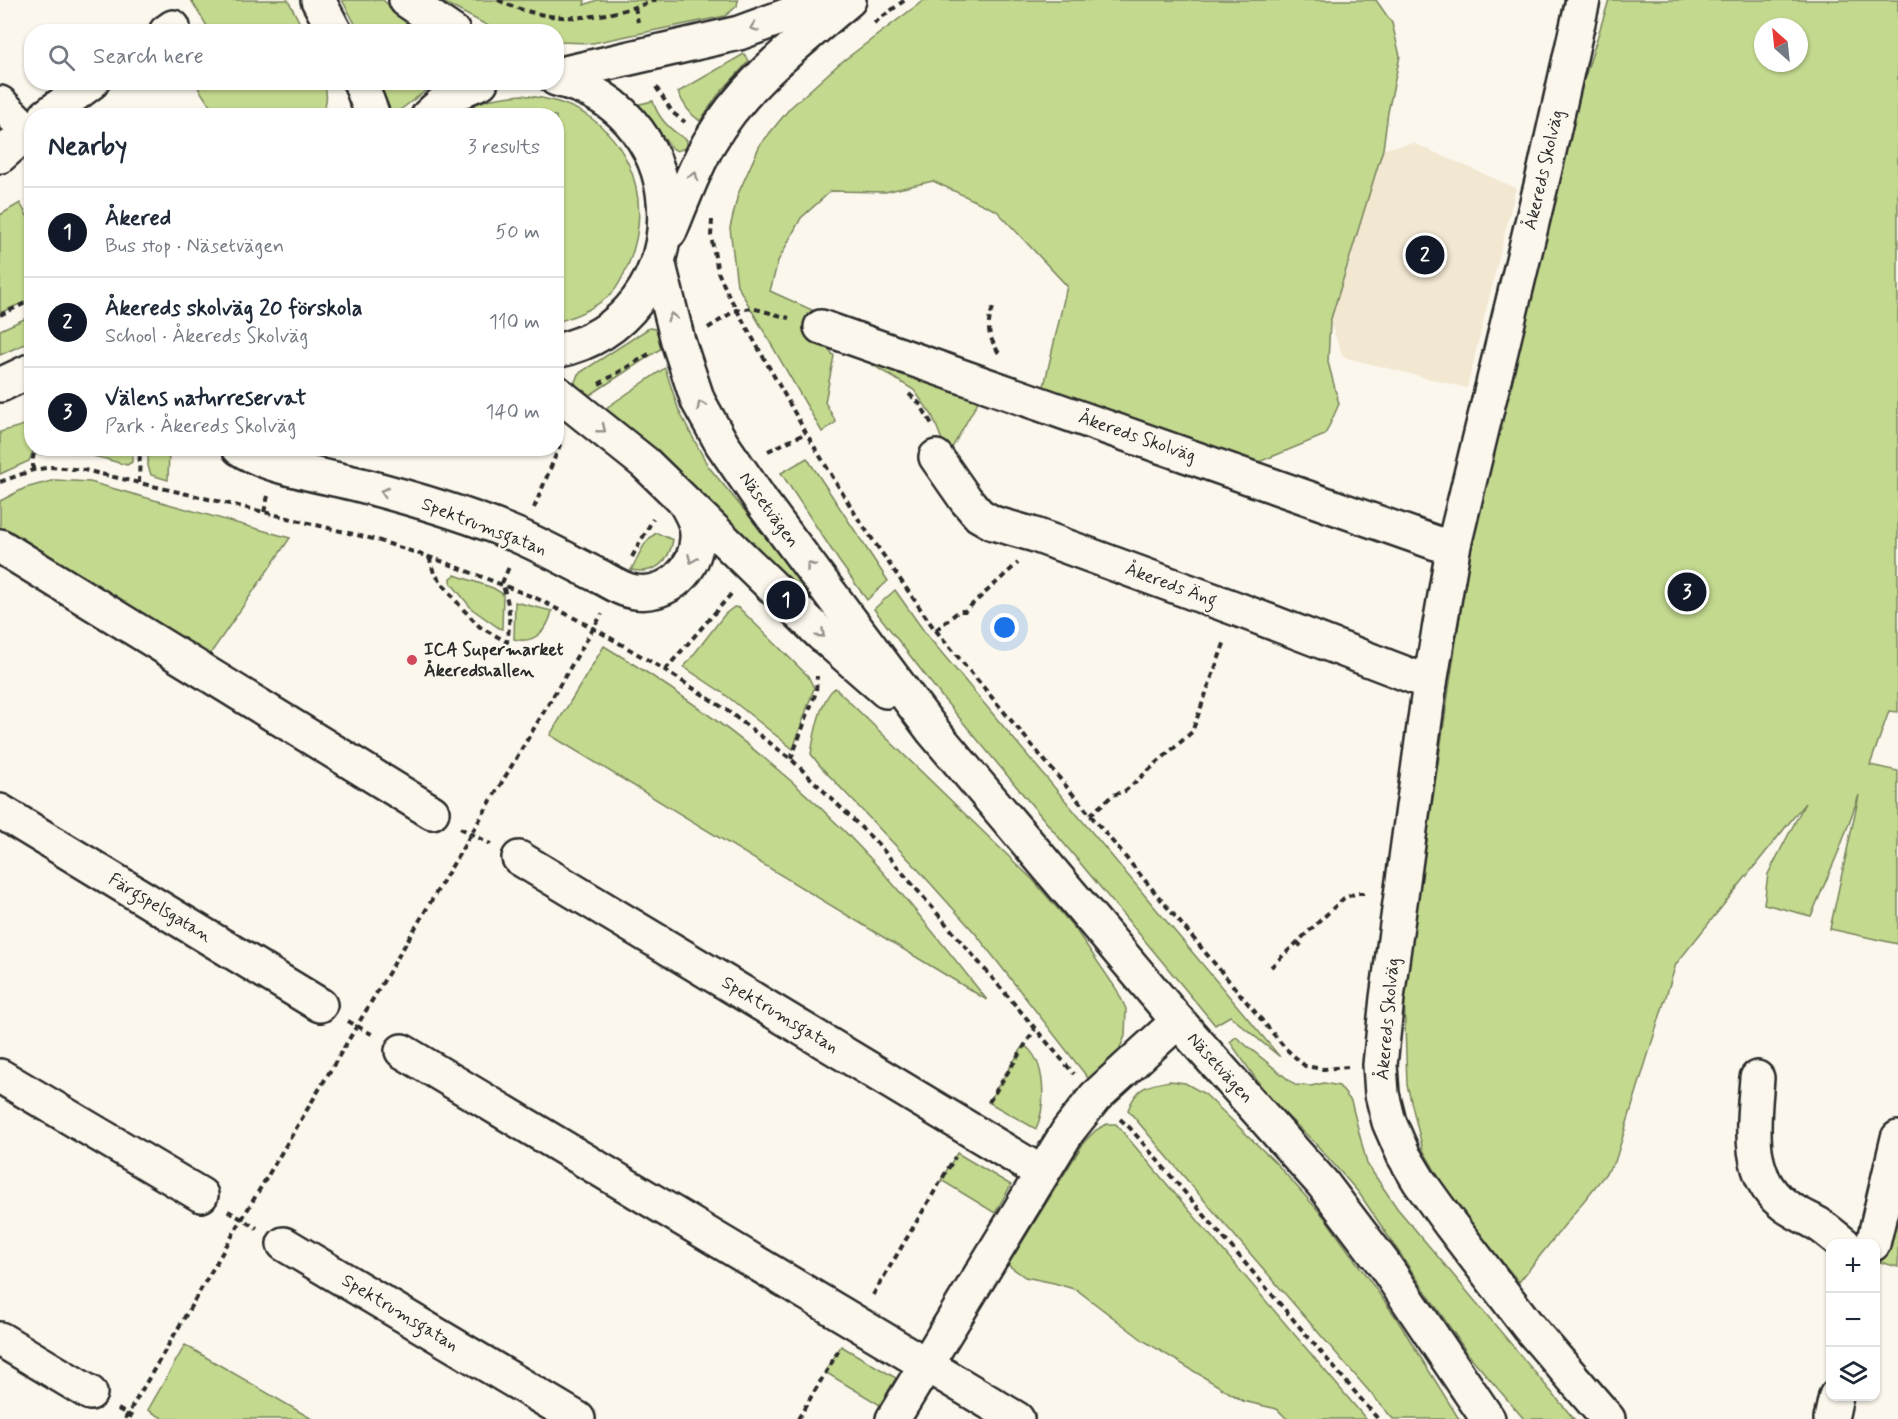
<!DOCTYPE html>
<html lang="en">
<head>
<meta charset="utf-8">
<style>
	:root { --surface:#fff; --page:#f6f6f7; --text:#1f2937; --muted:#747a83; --line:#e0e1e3; --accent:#111827 }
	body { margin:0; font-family:Mynerve,sans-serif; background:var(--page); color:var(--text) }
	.controls { position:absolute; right:18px; bottom:18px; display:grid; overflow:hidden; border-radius:12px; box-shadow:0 2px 4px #0004 }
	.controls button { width:54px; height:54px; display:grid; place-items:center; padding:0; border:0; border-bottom:2px solid var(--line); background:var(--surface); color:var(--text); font:30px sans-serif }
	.compass { position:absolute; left:1754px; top:18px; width:54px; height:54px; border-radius:50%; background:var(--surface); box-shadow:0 2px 4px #0004; rotate:333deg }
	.you { position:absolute; left:1005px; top:628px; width:21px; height:21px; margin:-15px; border:4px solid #fff; border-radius:50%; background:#1a73e8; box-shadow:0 0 0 9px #1a73e833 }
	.badge { display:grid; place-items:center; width:39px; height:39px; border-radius:50%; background:var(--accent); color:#fff; font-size:20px; font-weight:700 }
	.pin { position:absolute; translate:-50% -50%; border:3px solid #fff; box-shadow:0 2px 6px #0006 }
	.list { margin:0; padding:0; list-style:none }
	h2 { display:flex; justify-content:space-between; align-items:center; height:78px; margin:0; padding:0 24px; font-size:26px }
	h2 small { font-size:20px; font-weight:400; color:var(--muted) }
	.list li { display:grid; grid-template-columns:39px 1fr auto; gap:18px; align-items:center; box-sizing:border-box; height:90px; padding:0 24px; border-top:2px solid var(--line) }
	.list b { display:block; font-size:22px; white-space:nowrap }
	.list p { margin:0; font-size:20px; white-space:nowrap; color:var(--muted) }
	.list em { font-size:20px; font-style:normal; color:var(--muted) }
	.icon { flex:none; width:33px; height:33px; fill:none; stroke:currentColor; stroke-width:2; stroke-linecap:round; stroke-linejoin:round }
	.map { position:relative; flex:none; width:1898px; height:1419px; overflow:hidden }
	.search { position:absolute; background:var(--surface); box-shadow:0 2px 4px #0004; left:24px; top:24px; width:540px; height:66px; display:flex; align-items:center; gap:15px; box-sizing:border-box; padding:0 21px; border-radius:24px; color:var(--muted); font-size:22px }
	.panel { position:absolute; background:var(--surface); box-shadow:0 2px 4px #0004; left:24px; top:108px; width:540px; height:348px; border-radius:24px }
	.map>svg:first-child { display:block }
	.built { fill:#f2e7d1 }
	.green { fill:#c3d98e; stroke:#77825c; stroke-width:1.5; fill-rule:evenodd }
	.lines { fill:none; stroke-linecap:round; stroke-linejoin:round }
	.minor-casing { stroke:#2b2b2b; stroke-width:38 }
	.path { stroke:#2b2b2b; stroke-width:4; stroke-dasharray:6 4.5; stroke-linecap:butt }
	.minor { stroke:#fbf7ec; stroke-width:33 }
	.oneway { stroke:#93918c }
	.poi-dot { fill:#d1495b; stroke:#fbf7ec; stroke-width:2 }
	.labels { text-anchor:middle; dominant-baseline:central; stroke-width:4.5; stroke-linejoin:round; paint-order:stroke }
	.street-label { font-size:18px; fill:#2b2b2b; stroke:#fbf7ec }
	.poi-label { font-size:18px; font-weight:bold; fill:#2b2b2b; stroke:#fbf7ec; text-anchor:start }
</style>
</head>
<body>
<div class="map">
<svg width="1898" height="1419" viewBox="0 0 1898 1419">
	<rect width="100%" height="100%" fill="#fbf7ec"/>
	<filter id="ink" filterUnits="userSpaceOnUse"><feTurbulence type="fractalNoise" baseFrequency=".0167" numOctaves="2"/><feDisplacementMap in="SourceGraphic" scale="12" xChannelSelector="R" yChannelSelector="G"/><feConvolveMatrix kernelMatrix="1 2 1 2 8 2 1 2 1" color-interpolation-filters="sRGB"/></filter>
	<g filter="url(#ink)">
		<polygon class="built" points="1413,143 1516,188 1467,388 1343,357 1330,322 1383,149"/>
		<g class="green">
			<polygon points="191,0 288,0 304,31 210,31"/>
			<polygon points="342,0 383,0 411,26 420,31 359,31"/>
			<polygon points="439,0 585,0 584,5 597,0 738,0 737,6 725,16 593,43 557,42 556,32 504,31 494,29"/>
			<polygon points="924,0 1376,0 1392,23 1400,56 1388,112 1383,149 1330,322 1328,362 1339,404 1325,435 1254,464 1042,395 1067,286 997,211 933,181 885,192 831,191 801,218 778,261 770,291 812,310 818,336 834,356 825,402 836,422 822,432 737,285 730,228 738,194 760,145 790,108 839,64"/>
			<path d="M1609,0H1898V712L1889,711L1870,765L1898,771V944L1830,929L1859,795L1840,848L1811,916L1764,904L1768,874L1805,803L1676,964L1615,1162L1519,1282L1455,1205L1423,1150L1407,1085L1404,994L1470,547L1579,96ZM1763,27H1799V63H1763Z"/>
			<path d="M744,54L749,61L718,95L700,121C689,114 683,104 678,92Z"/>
			<path d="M195,83H324C328,95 328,107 318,115H210L214,112Z"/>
			<polygon points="375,83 436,83 392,116 385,115"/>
			<path d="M522,95C547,98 570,103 591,118C638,153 650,212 628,265C624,274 619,286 612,293C596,308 577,316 557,322L556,116H452C475,101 495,97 522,95Z"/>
			<path d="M653,101C658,119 671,131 687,140L685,148L677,151L672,148L638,108L640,104Z"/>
			<polygon points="20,203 31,223 31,299 0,313 0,215"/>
			<polygon points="31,316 31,341 0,355 0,330"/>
			<polygon points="649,328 656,329 662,348 590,395 577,387 575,382 578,374"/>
			<polygon points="848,350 984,391 948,455 932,415 914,390"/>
			<polygon points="665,368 679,411 708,466 840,627 830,631 603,410"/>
			<polygon points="31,423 32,448 34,449 29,461 0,474 0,432"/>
			<path d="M41,448L132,449V462L127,465C100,457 70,448 42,454Z"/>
			<polygon points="148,449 169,449 168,480 151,475 148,466"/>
			<polygon points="807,458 888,581 867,600 839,561 781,473"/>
			<polygon points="55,480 90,482 290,538 206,660 0,533 0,501 25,488"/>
			<path d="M657,533L673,540C669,562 655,575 631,570C638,558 644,539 657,533Z"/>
			<polygon points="455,575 493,588 503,594 502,629 499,628 472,609 451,583 451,578"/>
			<polygon points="895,590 926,634 1280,1057 1230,1016 1215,1025 942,697 874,609"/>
			<path d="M515,602L552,611C548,629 535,645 514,639Z"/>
			<polygon points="734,607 739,608 808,676 814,688 793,749 723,693 684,667 725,614"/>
			<path d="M604,646C701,704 794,775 871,859C912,904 949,952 987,1000L550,735Z"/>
			<path d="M835,688L1033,880L1076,930L1117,990L1126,1009L1125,1036L1115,1059L1091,1082L975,933L914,865L821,767L811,754C814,736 820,699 835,688Z"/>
			<polygon points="1236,1037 1295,1085 1311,1086 1324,1083 1339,1086 1351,1101 1367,1164 1397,1208 1574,1419 1524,1419 1468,1354 1359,1193 1315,1143 1270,1099 1230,1042"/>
			<path d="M1024,1045C1047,1061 1046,1106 1036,1129L988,1102Z"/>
			<path d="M1170,1081L1185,1083L1205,1094L1275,1162L1325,1218L1395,1316L1459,1419H1393L1197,1192L1128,1110C1137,1086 1147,1085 1170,1081Z"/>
			<polygon points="1107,1124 1116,1124 1366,1419 1287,1419 1277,1409 1243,1401 1144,1341 1077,1290 1054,1283 1025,1277 1008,1265 1084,1142 1096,1130"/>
			<polygon points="957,1153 1011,1185 995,1213 941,1180"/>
			<polygon points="1898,1158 1898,1267 1876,1261 1876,1251"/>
			<polygon points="185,1345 312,1419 164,1419 148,1410"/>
			<polygon points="841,1346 896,1378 880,1405 825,1372"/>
		</g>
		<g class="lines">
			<defs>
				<g id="minor">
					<polyline points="318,0 335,32"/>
					<polyline points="406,0 453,32"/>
					<polyline points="1583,0 1545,169 1453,549 1430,683 1387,998 1380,1065 1382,1094 1389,1122 1404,1156 1419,1181 1450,1224 1528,1326 1608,1419"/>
					<polyline points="166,32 173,27"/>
					<polyline points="556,75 739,33 829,0"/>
					<path d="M556,79C701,112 701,320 556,351"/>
					<polyline points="360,82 373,116"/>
					<polyline points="0,103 28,131"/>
					<polyline points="46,116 92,82"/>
					<path d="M428,116C443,101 461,89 481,82"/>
					<polyline points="0,156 32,128"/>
					<path d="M670,231C682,202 693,171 709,143C743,84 798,43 849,0"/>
					<polyline points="658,261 678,341 698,401 722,444 764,505 933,731 1178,1021 1323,1184 1383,1263 1488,1419"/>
					<polyline points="821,327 1453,549"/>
					<polyline points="0,385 32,370"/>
					<polyline points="556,392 645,463 821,634 886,691"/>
					<path d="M239,448C268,468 326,476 361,485C415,499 470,515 521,537C548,549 573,563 599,576C610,582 624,591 636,592C669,596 696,569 697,538C698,525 692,515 686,504"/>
					<polyline points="936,457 966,500 979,515 993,523 1035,535 1237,609 1430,683"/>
					<polyline points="0,546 432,812"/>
					<polyline points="0,811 320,1005"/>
					<polyline points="519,858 1042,1173"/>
					<polyline points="402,1051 1017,1419"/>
					<polyline points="0,1076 201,1195"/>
					<path d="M1757,1078C1754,1119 1745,1174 1782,1203C1792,1212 1806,1217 1818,1224C1827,1230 1835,1237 1844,1244"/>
					<polyline points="284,1244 578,1419"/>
					<polyline points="1873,1244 1898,1138"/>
					<polyline points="0,1339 90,1393"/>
					<polyline points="893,1419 1068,1131 1095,1097 1178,1021"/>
					<polyline points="1831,1419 1836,1396"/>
				</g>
			</defs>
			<use href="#minor" class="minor-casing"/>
			<g class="path">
				<path d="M498,0C552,26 601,20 656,0"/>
				<polyline points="635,7 638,22"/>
				<polyline points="874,23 905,0"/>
				<polyline points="656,87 673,113 685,122"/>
				<polyline points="712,220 711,236 718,272 729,296 806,433 857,517 933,627 1286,1049 1305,1066 1323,1069 1348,1067"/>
				<path d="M993,308C985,328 989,337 1000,355"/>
				<polyline points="0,315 32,300"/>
				<polyline points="708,328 736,310 752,308 789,318"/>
				<polyline points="599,384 649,354"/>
				<polyline points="909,394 920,404 933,426"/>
				<polyline points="768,451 806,433"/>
				<polyline points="33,470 33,458 35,448"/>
				<polyline points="0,482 33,470 52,467 84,470 264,512 377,540 444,562 538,599 595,629 665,670 725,709 791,759 878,844 1074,1074"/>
				<polyline points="139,483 140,448"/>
				<polyline points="534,508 562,440"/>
				<polyline points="264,512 268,496"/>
				<path d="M429,557L434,573L461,607L480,627L507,642C511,618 510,606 502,583L509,567"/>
				<polyline points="632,557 653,519"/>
				<polyline points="936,630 959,611 965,611 1018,563"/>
				<polyline points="665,670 732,593"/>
				<polyline points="791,759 816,692 817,676"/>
				<polyline points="1090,815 1113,795 1125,791 1192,732 1225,641"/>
				<polyline points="460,828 491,844"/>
				<polyline points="1297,942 1304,949"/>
				<polyline points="1271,967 1344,898 1357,893 1368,893"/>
				<polyline points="348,1021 375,1036"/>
				<polyline points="989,1102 1035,1029"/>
				<polyline points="1120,1119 1130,1128 1378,1419"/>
				<polyline points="228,1211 257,1228"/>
				<polyline points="873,1295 955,1157"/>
				<polyline points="118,1409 136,1419"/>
				<polyline points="125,1419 242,1219 602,614"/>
				<polyline points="798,1419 839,1350"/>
			</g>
			<use href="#minor" class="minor"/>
		</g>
		<defs><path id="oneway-chevron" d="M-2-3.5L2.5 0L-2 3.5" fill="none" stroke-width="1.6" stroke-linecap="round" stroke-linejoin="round" transform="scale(1.5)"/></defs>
		<g class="oneway">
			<use href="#oneway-chevron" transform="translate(754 27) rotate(160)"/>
			<use href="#oneway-chevron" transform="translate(694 176) rotate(-66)"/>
			<use href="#oneway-chevron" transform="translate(672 317) rotate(-104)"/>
			<use href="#oneway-chevron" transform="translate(701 405) rotate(-117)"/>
			<use href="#oneway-chevron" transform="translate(602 429) rotate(39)"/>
			<use href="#oneway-chevron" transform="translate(384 492) rotate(-163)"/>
			<use href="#oneway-chevron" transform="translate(692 559) rotate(113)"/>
			<use href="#oneway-chevron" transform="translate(810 566) rotate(-127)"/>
			<use href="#oneway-chevron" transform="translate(821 634) rotate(43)"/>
		</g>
	</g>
	<circle class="poi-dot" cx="412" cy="660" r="6"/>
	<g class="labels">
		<g class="street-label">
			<text transform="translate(1544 170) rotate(-77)">Åkereds Skolväg</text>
			<text transform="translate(1137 437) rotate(19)">Åkereds Skolväg</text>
			<text transform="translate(769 510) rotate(54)">Näsetvägen</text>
			<text transform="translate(484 527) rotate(21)">Spektrumsgatan</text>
			<text transform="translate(1171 585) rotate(20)">Åkereds Äng</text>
			<text transform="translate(160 908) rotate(31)">Färgspelsgatan</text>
			<text transform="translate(780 1015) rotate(31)">Spektrumsgatan</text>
			<text transform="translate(1388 1019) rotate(-85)">Åkereds Skolväg</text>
			<text transform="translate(1220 1068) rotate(48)">Näsetvägen</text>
			<text transform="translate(400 1313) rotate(31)">Spektrumsgatan</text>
		</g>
		<g class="poi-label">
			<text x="424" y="650">ICA Supermarket<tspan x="424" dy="21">Åkeredshallen</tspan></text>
		</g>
	</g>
</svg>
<div class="controls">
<button>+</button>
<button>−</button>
<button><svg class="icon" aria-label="layers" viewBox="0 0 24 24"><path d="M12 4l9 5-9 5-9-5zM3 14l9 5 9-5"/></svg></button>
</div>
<svg class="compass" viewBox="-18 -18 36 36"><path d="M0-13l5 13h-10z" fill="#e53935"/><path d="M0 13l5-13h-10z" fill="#747a83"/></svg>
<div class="you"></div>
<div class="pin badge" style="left:786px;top:600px">1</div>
<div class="pin badge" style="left:1425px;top:255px">2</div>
<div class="pin badge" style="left:1687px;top:592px">3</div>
<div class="search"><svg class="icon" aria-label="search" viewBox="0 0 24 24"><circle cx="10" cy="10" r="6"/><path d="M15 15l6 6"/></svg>Search here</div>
<section class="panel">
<h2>Nearby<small>3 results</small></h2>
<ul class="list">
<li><span class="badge">1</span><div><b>Åkered</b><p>Bus stop · Näsetvägen</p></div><em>50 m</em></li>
<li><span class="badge">2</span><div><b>Åkereds skolväg 20 förskola</b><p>School · Åkereds Skolväg</p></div><em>110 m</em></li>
<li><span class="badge">3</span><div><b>Välens naturreservat</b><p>Park · Åkereds Skolväg</p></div><em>140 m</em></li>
</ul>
</section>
</div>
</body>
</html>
